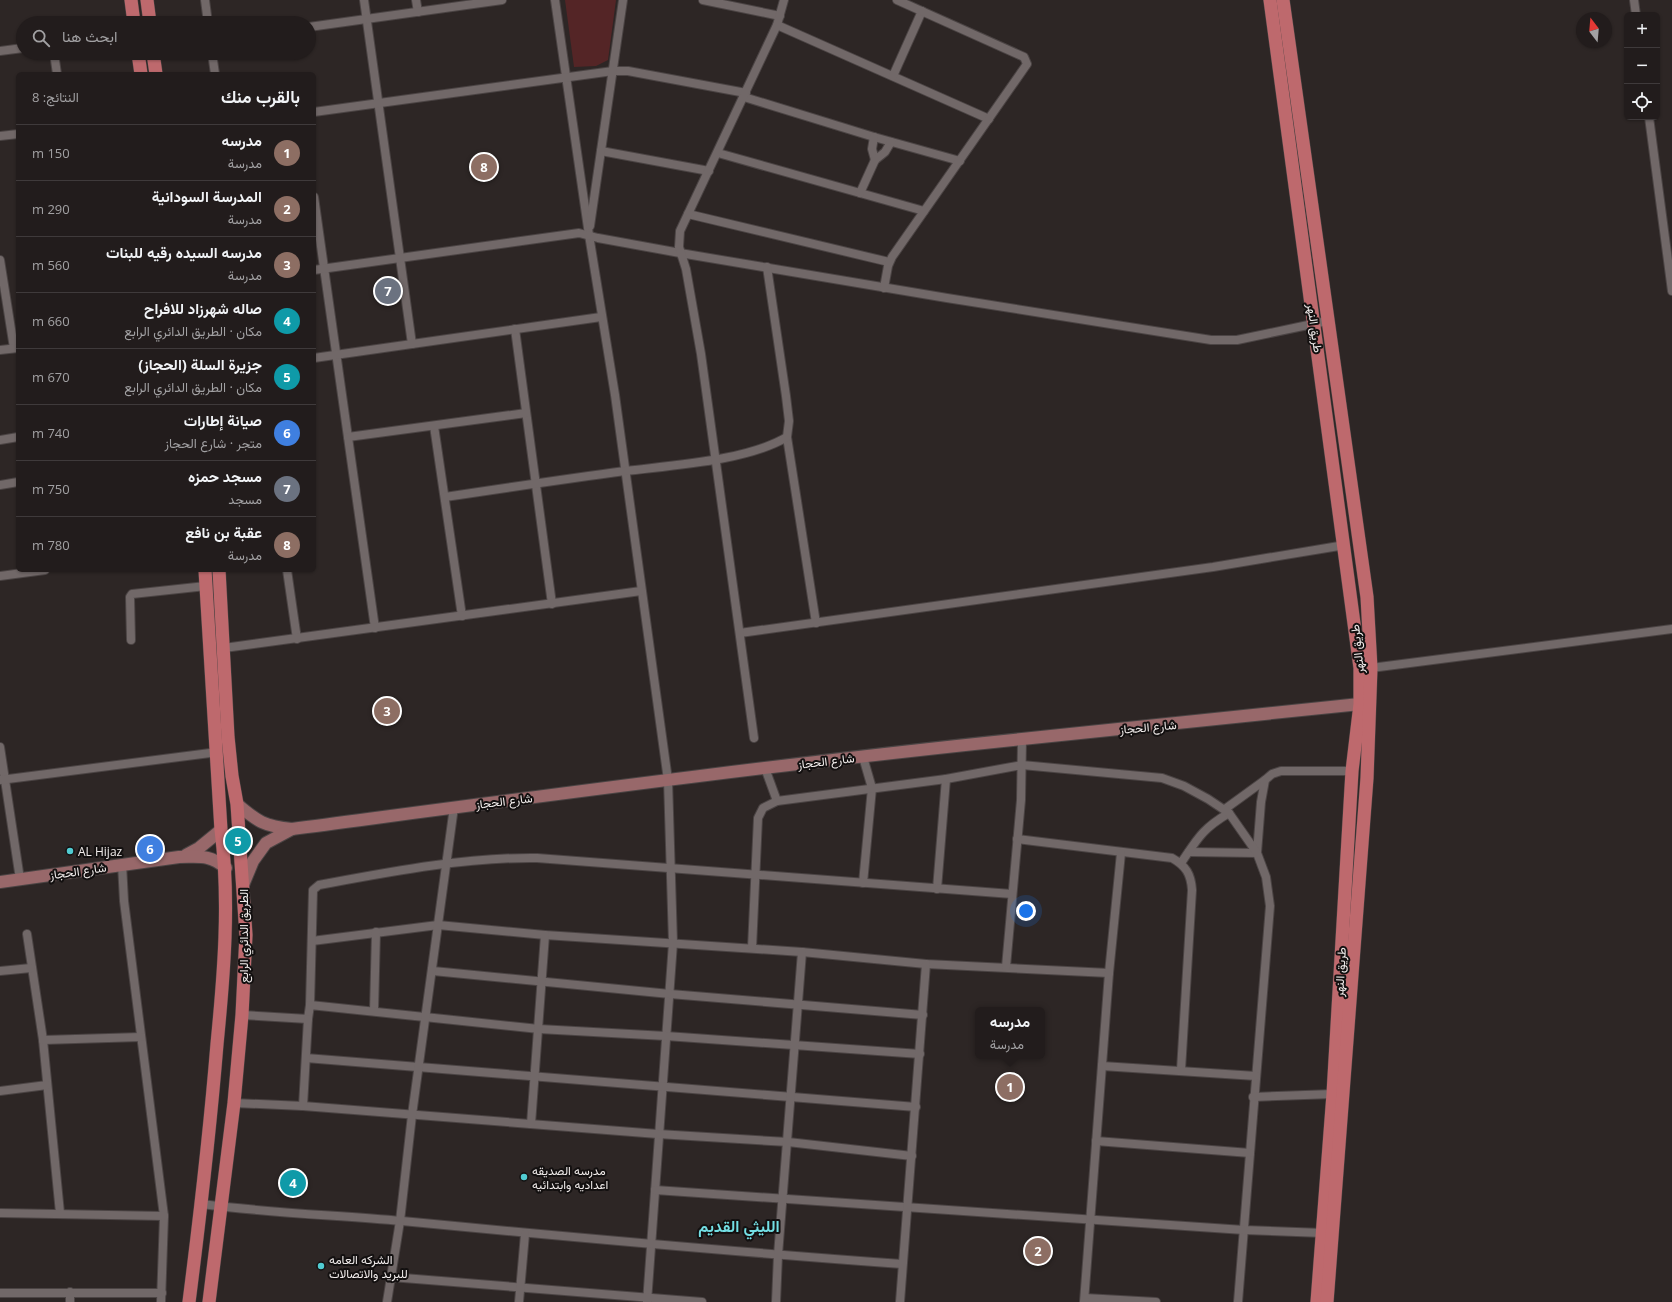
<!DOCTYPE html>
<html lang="ar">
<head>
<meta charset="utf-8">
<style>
	:root { --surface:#221c1c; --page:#2a2525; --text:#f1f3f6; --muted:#a2a1a3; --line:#3f3a3b; --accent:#ea580c }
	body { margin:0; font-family:"Open Sans",Vazirmatn,sans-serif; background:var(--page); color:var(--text); direction:rtl }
	.controls { position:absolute; right:12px; top:12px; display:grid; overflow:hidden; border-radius:6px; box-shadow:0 1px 3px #0004 }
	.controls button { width:36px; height:36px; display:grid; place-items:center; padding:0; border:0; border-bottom:1px solid var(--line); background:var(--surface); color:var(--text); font:20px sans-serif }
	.compass { position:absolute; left:1576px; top:12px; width:36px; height:36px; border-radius:50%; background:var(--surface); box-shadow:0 1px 3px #0004; rotate:344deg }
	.you { position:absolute; left:1026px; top:911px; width:14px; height:14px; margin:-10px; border:3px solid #fff; border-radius:50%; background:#1a73e8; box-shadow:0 0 0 6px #1a73e833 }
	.badge { display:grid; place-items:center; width:26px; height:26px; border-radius:50%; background:var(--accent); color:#fff; font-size:13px; font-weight:700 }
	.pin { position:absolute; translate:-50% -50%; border:2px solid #fff; box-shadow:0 1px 4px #0006 }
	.popup { position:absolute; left:975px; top:1007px; width:70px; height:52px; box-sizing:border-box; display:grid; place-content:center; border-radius:6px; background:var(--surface); filter:drop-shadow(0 1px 3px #0005); font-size:13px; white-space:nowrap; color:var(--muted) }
	.popup b { font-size:15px; color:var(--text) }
	.popup::after { content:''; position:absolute; left:50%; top:100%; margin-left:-8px; border:8px solid transparent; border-top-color:var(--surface) }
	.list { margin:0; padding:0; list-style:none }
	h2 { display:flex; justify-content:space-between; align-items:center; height:52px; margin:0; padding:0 16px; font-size:17px }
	h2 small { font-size:13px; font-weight:400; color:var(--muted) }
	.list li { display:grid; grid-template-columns:26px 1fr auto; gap:12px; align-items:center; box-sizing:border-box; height:56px; padding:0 16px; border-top:1px solid var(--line) }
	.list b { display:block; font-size:15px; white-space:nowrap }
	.list p { margin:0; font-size:13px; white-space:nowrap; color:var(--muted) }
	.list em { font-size:13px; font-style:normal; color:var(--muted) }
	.icon { flex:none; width:22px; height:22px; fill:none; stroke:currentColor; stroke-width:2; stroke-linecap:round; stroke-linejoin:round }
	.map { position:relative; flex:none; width:1672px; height:1302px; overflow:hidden; direction:ltr }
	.search { position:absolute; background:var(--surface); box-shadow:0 1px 3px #0004; left:16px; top:16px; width:300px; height:44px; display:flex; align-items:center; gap:10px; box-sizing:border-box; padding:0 14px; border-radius:22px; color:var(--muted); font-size:15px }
	.panel { position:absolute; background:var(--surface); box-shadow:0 1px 3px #0004; left:16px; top:72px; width:300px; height:500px; border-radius:6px; direction:rtl }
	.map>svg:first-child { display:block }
	.green { fill:#542526 }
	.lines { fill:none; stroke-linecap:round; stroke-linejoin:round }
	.street-casing { stroke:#4b4444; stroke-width:10 }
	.secondary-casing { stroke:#4b4444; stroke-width:14 }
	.primary-casing { stroke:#4b4444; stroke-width:14 }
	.street { stroke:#716868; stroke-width:8 }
	.secondary { stroke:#98686a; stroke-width:12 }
	.primary { stroke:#be696d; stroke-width:13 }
	.poi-dot { fill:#51ccd2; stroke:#131010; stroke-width:1.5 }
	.labels { text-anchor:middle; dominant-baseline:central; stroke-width:4; stroke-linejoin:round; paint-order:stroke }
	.street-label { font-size:12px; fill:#f2edec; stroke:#131010 }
	.poi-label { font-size:12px; fill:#f2edec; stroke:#131010; text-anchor:start }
	.district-label { font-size:16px; font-weight:bold; fill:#73dfe4; stroke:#131010 }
</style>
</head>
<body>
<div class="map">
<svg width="1672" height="1302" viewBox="0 0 1672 1302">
	<rect width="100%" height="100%" fill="#2d2625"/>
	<polygon class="green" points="565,0 616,0 608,60 596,66 574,67"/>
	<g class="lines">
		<defs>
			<g id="street">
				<polyline points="205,0 208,23"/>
				<polyline points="364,0 412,344"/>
				<polyline points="416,0 418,12"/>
				<polyline points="555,0 589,235 615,395 668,780 673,943 647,1302"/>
				<polyline points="703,0 780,16"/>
				<polyline points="1634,0 1636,15"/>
				<polyline points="777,25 989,119"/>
				<polyline points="309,27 502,0"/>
				<polyline points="0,51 23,48"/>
				<polyline points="54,53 57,74"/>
				<polyline points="212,53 215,74"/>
				<polyline points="893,76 922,11"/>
				<polyline points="744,97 874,137 960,161"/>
				<polyline points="314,112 613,71 628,71 746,93"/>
				<polyline points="1649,117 1672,291"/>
				<polyline points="0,136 18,134"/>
				<polyline points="874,137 872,149 875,160"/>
				<polyline points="601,151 709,171"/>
				<polyline points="718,153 924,211"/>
				<polyline points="860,193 875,160 885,152 891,142"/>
				<polyline points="314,197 375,628"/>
				<polyline points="688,214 889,262"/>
				<polyline points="590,226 623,0"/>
				<polyline points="0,260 14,348"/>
				<polyline points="314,270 579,233 598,238 680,253 947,298 1211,340 1237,340 1327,321"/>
				<polyline points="884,288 888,266 892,257 1027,64 1024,57 897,0"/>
				<polyline points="515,329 552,604"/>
				<polyline points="0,350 18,348"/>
				<polyline points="314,358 601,317"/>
				<polyline points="434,426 462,616"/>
				<polyline points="348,437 526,413"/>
				<polyline points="787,437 816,623"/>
				<polyline points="0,440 18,437"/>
				<polyline points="0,485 18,482"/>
				<path d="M445,497C505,488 565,479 625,471C674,465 746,461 787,437L789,421L786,396L767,267"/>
				<polyline points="287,570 297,639"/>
				<polyline points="0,576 45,570"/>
				<polyline points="740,633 1213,567 1345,545"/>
				<polyline points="131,640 130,597 132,594 206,586"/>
				<polyline points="224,648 641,591"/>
				<polyline points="1371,668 1672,629"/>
				<polyline points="754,738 701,354 686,269 679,247 680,231 777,25 784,0"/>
				<polyline points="0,747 20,879"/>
				<polyline points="765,768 777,801"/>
				<polyline points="0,780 218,752"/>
				<polyline points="1225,809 1265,780"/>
				<path d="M1017,839L1172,858C1186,866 1191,874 1192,890L1181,1070"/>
				<polyline points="1189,852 1257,853 1261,802 1265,780 1272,774 1281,771 1352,771"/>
				<path d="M1181,863C1198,838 1202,829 1229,813"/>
				<polyline points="122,864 124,901 164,1216 161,1302"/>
				<polyline points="863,883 872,788 863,757"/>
				<polyline points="937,889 946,779"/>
				<polyline points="27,934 43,1040 60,1213"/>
				<polyline points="312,941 438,925 545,935 802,952 926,964 1109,973"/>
				<polyline points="752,948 758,818 763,808 777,801 946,779 1022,765 1162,778 1184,786 1208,799 1229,813 1257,853 1266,877 1270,906 1238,1302"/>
				<polyline points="1006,967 1021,800 1022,739"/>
				<polyline points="0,971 31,968"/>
				<polyline points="433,971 670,994 923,1015"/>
				<path d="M310,1005L313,890L319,885C389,872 466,857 537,858L1012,894"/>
				<polyline points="374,1011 376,932"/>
				<polyline points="242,1015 308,1019 310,1005 539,1029 666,1036 920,1054"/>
				<polyline points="43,1040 141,1037"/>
				<polyline points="306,1058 916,1107"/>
				<polyline points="1102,1066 1256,1076"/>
				<polyline points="0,1091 47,1085"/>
				<polyline points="1253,1097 1333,1094"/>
				<polyline points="234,1103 303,1106 658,1134 788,1142 912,1156"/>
				<polyline points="303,1106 308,1019"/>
				<polyline points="531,1124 545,935"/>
				<polyline points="1096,1141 1250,1153"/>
				<polyline points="655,1190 1244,1230 1323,1233"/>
				<path d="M202,1204C268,1213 335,1215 402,1221C569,1237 736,1252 902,1264"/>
				<polyline points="0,1213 164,1216"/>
				<polyline points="391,1277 702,1302"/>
				<polyline points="0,1293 162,1293"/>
				<polyline points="1085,1298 1156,1302"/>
				<polyline points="70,1302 70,1292"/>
				<polyline points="387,1302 400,1221 412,1115 454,807"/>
				<polyline points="519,1302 525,1234"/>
				<polyline points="776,1302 778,1255 802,952"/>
				<polyline points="900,1302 926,964"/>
				<polyline points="1084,1302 1109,973 1121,853"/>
			</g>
			<g id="secondary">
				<path d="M237,804C258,822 264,826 292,829C535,797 778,764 1022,739C1135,727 1248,716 1360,704"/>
				<polyline points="186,855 199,848 221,830"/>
				<path d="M0,882L179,857C200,857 209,854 226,868"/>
				<polyline points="243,885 253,861 266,843 292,829"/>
			</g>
			<g id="primary">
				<polyline points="131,0 134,23"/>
				<polyline points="147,0 150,23"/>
				<polyline points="1270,0 1360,668 1360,704 1352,771 1333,1094 1317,1302"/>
				<polyline points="1283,0 1367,597 1371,668 1367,778 1327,1302"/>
				<polyline points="138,53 141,74"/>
				<polyline points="153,53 156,74"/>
				<path d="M189,1302C200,1216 210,1130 217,1044C224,973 230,901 221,830L205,570"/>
				<polyline points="209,1302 234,1103 242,1015 246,935 237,804 232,776 228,737 219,570"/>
			</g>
		</defs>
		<use href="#street" class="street-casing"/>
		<use href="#secondary" class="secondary-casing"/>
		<use href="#primary" class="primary-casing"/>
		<use href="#street" class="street"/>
		<use href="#secondary" class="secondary"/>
		<use href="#primary" class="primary"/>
	</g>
	<g class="poi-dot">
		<circle cx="70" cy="851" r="4"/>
		<circle cx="524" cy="1177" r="4"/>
		<circle cx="321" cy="1266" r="4"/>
	</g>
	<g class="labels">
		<g class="street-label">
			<text transform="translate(1315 328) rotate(82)">طريق النهر</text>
			<text transform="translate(1357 649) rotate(-96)">طريق النهر</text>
			<text transform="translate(1148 727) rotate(-5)">شارع الحجاز</text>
			<text transform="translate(826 761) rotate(-7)">شارع الحجاز</text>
			<text transform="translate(504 801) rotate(-7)">شارع الحجاز</text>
			<text transform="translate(78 871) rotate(-8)">شارع الحجاز</text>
			<text transform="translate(243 936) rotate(-90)">الطريق الدائري الرابع</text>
			<text transform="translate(1340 972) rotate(-87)">طريق النهر</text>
		</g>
		<g class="poi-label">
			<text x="78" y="851">AL Hijaz</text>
			<text x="532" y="1170">مدرسه الصديقه<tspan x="532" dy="14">اعداديه وابتدائيه</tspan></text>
			<text x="329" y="1259">الشركه العامه<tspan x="329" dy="14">للبريد والاتصالات</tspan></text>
		</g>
		<g class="district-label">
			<text x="739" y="1226">الليثي القديم</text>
		</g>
	</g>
</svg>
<div class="controls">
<button>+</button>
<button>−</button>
<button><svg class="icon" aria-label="locate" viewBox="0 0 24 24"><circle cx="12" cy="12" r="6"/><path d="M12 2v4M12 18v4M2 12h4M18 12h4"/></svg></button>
</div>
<svg class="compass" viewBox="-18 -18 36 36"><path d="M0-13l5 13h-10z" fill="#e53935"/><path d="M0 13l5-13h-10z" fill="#a2a1a3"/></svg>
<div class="you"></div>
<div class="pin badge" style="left:1010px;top:1087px;background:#8d6e63">1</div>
<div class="popup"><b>مدرسه</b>مدرسة</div>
<div class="pin badge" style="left:1038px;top:1251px;background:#8d6e63">2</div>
<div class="pin badge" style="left:387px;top:711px;background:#8d6e63">3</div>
<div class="pin badge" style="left:293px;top:1183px;background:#0f9aa8">4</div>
<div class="pin badge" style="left:238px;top:841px;background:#0f9aa8">5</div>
<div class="pin badge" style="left:150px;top:849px;background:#3f7fe0">6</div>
<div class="pin badge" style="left:388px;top:291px;background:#6b7280">7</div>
<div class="pin badge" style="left:484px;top:167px;background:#8d6e63">8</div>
<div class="search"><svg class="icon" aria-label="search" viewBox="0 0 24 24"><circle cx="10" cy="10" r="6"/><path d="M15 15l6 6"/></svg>ابحث هنا</div>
<section class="panel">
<h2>بالقرب منك<small>النتائج: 8</small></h2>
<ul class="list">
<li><span class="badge" style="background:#8d6e63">1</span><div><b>مدرسه</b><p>مدرسة</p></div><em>150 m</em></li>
<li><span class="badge" style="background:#8d6e63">2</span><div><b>المدرسة السودانية</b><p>مدرسة</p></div><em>290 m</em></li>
<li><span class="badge" style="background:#8d6e63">3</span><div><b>مدرسه السيده رقيه للبنات</b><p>مدرسة</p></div><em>560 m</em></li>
<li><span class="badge" style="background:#0f9aa8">4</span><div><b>صاله شهرزاد للافراح</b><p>مكان · الطريق الدائري الرابع</p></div><em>660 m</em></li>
<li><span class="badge" style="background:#0f9aa8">5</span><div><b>جزيرة السلة (الحجاز)</b><p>مكان · الطريق الدائري الرابع</p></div><em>670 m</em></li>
<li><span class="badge" style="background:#3f7fe0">6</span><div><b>صيانة إطارات</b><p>متجر · شارع الحجاز</p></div><em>740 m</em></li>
<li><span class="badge" style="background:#6b7280">7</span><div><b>مسجد حمزه</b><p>مسجد</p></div><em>750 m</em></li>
<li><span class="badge" style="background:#8d6e63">8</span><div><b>عقبة بن نافع</b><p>مدرسة</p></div><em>780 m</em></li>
</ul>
</section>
</div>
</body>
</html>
